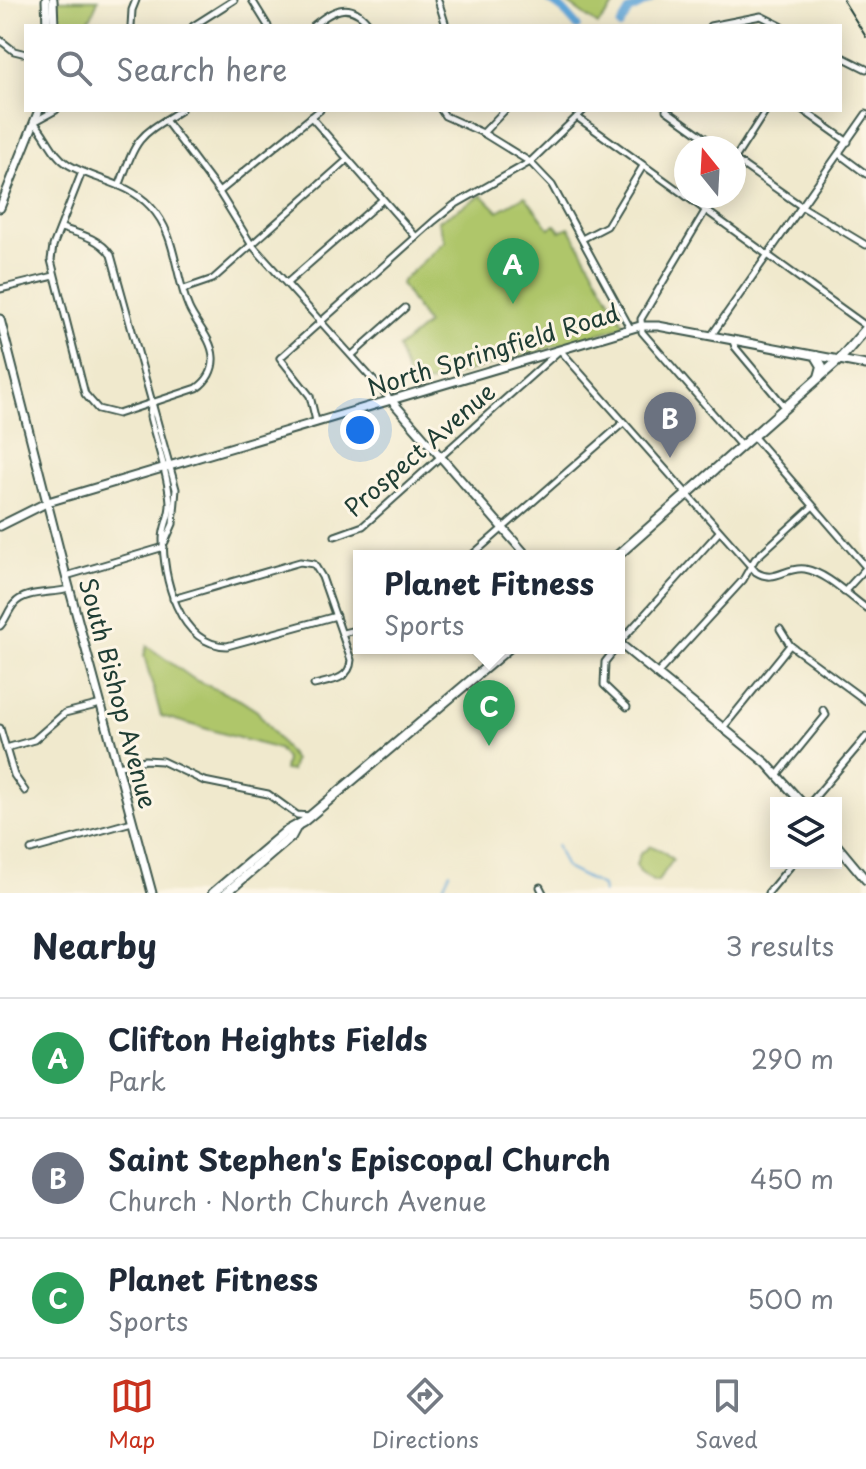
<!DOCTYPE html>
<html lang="en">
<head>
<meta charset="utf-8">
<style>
	:root { --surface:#fff; --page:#f6f6f7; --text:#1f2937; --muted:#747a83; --line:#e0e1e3; --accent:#c8321e }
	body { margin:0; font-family:"Playpen Sans",sans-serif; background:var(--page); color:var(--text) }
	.controls { position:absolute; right:24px; bottom:24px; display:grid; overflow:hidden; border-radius:0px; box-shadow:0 4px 20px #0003 }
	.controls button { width:72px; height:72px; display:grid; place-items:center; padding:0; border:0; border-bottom:2px solid var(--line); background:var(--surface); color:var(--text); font:40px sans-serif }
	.compass { position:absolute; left:674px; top:136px; width:72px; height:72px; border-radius:50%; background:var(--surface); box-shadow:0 4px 20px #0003; rotate:342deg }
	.you { position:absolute; left:360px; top:430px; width:28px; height:28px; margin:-20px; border:6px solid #fff; border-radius:50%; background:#1a73e8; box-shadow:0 0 0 12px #1a73e833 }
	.badge { display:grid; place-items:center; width:52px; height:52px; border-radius:50%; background:var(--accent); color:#fff; font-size:26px; font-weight:700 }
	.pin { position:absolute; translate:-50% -66px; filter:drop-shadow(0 2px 4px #0008) }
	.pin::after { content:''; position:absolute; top:42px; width:28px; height:24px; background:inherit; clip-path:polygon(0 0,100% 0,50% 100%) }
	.popup { position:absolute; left:353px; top:550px; width:272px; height:104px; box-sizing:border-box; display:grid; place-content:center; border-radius:0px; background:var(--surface); filter:drop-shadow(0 2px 6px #0005); font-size:26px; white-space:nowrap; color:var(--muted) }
	.popup b { font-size:30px; color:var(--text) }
	.popup::after { content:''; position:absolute; left:50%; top:100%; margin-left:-16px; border:16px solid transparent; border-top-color:var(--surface) }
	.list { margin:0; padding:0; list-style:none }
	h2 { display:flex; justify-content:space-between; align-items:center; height:104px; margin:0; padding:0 32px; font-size:34px }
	h2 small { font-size:26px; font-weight:400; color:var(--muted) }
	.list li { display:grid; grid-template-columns:52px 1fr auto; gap:24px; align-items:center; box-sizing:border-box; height:120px; padding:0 32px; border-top:2px solid var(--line) }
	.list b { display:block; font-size:30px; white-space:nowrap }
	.list p { margin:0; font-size:26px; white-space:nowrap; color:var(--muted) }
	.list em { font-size:26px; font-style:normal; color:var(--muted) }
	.icon { flex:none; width:44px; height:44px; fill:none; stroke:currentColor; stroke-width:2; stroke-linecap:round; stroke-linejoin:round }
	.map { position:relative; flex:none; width:866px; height:893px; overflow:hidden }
	.search { position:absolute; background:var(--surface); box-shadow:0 4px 20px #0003; left:24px; right:24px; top:24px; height:88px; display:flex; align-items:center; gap:20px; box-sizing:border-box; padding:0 28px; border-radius:0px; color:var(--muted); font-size:30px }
	.sheet { height:464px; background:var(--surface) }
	nav { display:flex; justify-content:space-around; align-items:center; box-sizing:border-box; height:112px; border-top:2px solid var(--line); background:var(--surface); font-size:22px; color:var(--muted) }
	nav a { display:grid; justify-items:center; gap:4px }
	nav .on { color:var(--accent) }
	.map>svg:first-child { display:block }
	.green { fill:#afc66b; stroke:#678250; stroke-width:2 }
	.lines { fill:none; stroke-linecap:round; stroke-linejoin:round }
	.stream { stroke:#62a6d7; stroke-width:2 }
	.river { stroke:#62a6d7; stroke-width:8 }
	.minor-casing { stroke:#3e574b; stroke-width:9 }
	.secondary-casing { stroke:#3e574b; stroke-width:11 }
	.primary-casing { stroke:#3e574b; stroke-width:12 }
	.minor { stroke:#fff; stroke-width:5 }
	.secondary { stroke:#fff; stroke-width:7 }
	.primary { stroke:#fff; stroke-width:8 }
	.tram { stroke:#1f3d34; stroke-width:2 }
	.labels { text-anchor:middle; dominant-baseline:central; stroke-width:6; stroke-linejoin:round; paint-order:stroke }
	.street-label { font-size:24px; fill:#1f3d34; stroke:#fcf5e5 }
</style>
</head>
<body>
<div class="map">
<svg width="866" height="893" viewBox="0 0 866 893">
	<rect width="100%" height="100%" fill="#fcf5e5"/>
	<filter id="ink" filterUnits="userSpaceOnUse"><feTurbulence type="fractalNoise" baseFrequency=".0125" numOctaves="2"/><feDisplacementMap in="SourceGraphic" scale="16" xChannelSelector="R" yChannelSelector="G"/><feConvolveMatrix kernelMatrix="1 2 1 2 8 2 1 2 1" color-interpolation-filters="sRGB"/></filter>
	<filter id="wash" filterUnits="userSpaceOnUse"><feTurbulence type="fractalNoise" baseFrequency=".006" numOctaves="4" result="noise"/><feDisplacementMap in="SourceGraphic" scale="32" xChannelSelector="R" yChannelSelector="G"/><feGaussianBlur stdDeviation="1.8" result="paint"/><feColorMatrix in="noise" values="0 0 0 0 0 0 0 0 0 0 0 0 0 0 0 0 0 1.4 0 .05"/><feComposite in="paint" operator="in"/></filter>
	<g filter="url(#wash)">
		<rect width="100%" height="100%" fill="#f0e9cd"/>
		<g class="green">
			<polygon points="56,0 98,0 92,15 84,26 58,26"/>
			<polygon points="563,0 619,0 598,25"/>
			<polygon points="482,195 498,211 525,196 549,228 555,225 560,231 569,227 625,326 412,388 398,348 427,324 401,284 402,281 445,241 438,221"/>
			<polygon points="147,646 195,680 240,700 257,711 294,760 291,771 284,770 286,759 278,749 161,716 144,655"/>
			<polygon points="651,846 663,851 673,860 658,881 654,882 640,872 636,865 640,854"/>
		</g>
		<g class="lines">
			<g class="stream">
				<polyline points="556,845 566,868 602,886 603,893"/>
				<polyline points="440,893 450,872"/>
			</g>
			<g class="river">
				<polyline points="549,0 563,10 577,26"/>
				<polyline points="620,26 629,11 650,0"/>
			</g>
		</g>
	</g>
	<g filter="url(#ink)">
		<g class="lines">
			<defs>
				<g id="minor">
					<polyline points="252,0 268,26"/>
					<polyline points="438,0 446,26"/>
					<polyline points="131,26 132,10 136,0"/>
					<polyline points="193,26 234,0"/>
					<path d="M313,26C334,8 352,0 370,26"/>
					<polyline points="710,26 761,16 781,26"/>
					<polyline points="0,40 14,51 26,54"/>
					<polyline points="840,56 866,69"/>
					<path d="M56,110L34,122C47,135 52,155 69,165C96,181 127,182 150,206C177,234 174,274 189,308C196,324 212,339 213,357C214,370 207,381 197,388L118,414L98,409L85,394L51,260L53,246L82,172"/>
					<polyline points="441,110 445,116 483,133 530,162 552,185 630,328"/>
					<polyline points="666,110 719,148"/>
					<polyline points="803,110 848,142"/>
					<polyline points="311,117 416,237"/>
					<polyline points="577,117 686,196"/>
					<polyline points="165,120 219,192 251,244 391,400"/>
					<polyline points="483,133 505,110"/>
					<polyline points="839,154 866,174"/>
					<polyline points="734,159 801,206 866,245"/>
					<polyline points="734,160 766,110"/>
					<path d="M120,184C138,135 138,137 181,110"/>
					<polyline points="219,192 320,110"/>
					<polyline points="686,196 866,326"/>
					<polyline points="714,196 641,319 642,332 741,446"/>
					<path d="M61,228C80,234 99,238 111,255L176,489L173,524L165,542"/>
					<polyline points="582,239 607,226 643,166"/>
					<polyline points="287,283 382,200"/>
					<polyline points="0,289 54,276"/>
					<polyline points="184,289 213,279 347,160"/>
					<polyline points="711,336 866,114"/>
					<polyline points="733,341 735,347 785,407"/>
					<polyline points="352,355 405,308"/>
					<path d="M151,404L150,417C157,445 168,474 170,502C171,515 163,526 163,539C163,576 178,645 227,646L336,616"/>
					<polyline points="316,421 310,396 280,358 434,221 454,205 530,162 584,110"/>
					<polyline points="753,436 866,567"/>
					<path d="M335,536L363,526L560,350L756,572C775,584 786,566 805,569C827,573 849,596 866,608"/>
					<polyline points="471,556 623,423"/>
					<polyline points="66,576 164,547"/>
					<polyline points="844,592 866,568"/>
					<path d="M173,599L300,562L314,564L322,577L351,660C350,680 330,681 314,685"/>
					<path d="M0,626C6,620 8,611 14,604C25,590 53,594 69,589"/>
					<polyline points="780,629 790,645 866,701"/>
					<polyline points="343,633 359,629"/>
					<polyline points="619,643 719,532"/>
					<polyline points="471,648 488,666"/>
					<polyline points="616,648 605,662 604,685 627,707"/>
					<polyline points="657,674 743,580 755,559 812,507"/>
					<polyline points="0,728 14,775 25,791"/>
					<polyline points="723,728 790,645"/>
					<polyline points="6,748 34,740 65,713 101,704"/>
					<polyline points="118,766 145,760 162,761 204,781 268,794 297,815 310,816"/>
					<polyline points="778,774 826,715 823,710"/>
					<polyline points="810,803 866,737"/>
					<polyline points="31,850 132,822"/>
					<polyline points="540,887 543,893"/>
					<polyline points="768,893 793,863"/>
				</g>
				<g id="secondary">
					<polyline points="46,0 47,26"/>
					<polyline points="53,0 54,26"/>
					<polyline points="0,208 39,110"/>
					<polyline points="0,319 66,576 152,893"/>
					<polyline points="391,400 527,556"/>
					<polyline points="0,526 48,502 640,326 658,326 866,365"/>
					<polyline points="619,643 766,763 802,803"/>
					<polyline points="836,844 866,880"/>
				</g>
				<g id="primary">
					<polyline points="816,356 822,366 819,377"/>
					<polyline points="617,556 839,360 866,329"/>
					<polyline points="213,893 285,832 303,822 509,648"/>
					<polyline points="226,893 291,837 297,826"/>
				</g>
			</defs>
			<use href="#minor" class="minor-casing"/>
			<use href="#secondary" class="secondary-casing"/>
			<use href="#primary" class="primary-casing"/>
			<use href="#minor" class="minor"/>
			<use href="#secondary" class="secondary"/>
			<use href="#primary" class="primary"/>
			<polyline class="tram" points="843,0 866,37"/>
		</g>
	</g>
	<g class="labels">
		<g class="street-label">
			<text transform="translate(493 349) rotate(-17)">North Springfield Road</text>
			<text transform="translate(419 449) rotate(-41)">Prospect Avenue</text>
			<text transform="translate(119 693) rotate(75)">South Bishop Avenue</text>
		</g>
	</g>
</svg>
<div class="controls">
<button><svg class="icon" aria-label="layers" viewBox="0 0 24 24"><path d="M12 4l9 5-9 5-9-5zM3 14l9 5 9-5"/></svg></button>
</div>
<svg class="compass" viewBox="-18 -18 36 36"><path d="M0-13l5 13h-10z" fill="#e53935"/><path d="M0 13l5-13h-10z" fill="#747a83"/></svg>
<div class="you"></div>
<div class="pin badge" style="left:513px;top:304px;background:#2e9e5b">A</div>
<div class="pin badge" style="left:670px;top:458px;background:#6b7280">B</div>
<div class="pin badge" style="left:489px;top:746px;background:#2e9e5b">C</div>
<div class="popup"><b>Planet Fitness</b>Sports</div>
<div class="search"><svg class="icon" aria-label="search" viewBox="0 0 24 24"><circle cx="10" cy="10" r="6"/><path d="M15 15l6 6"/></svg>Search here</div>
</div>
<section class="sheet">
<h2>Nearby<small>3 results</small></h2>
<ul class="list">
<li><span class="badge" style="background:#2e9e5b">A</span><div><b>Clifton Heights Fields</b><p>Park</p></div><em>290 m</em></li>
<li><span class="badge" style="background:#6b7280">B</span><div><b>Saint Stephen's Episcopal Church</b><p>Church · North Church Avenue</p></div><em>450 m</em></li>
<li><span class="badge" style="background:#2e9e5b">C</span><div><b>Planet Fitness</b><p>Sports</p></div><em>500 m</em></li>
</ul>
</section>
<nav>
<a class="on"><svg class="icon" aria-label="map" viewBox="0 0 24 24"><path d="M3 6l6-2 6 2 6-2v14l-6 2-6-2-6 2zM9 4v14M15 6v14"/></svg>Map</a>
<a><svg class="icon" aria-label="directions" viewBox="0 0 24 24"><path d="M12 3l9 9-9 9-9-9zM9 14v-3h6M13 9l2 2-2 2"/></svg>Directions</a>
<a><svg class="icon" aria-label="saved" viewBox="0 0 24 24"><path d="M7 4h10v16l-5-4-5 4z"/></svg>Saved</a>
</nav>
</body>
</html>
